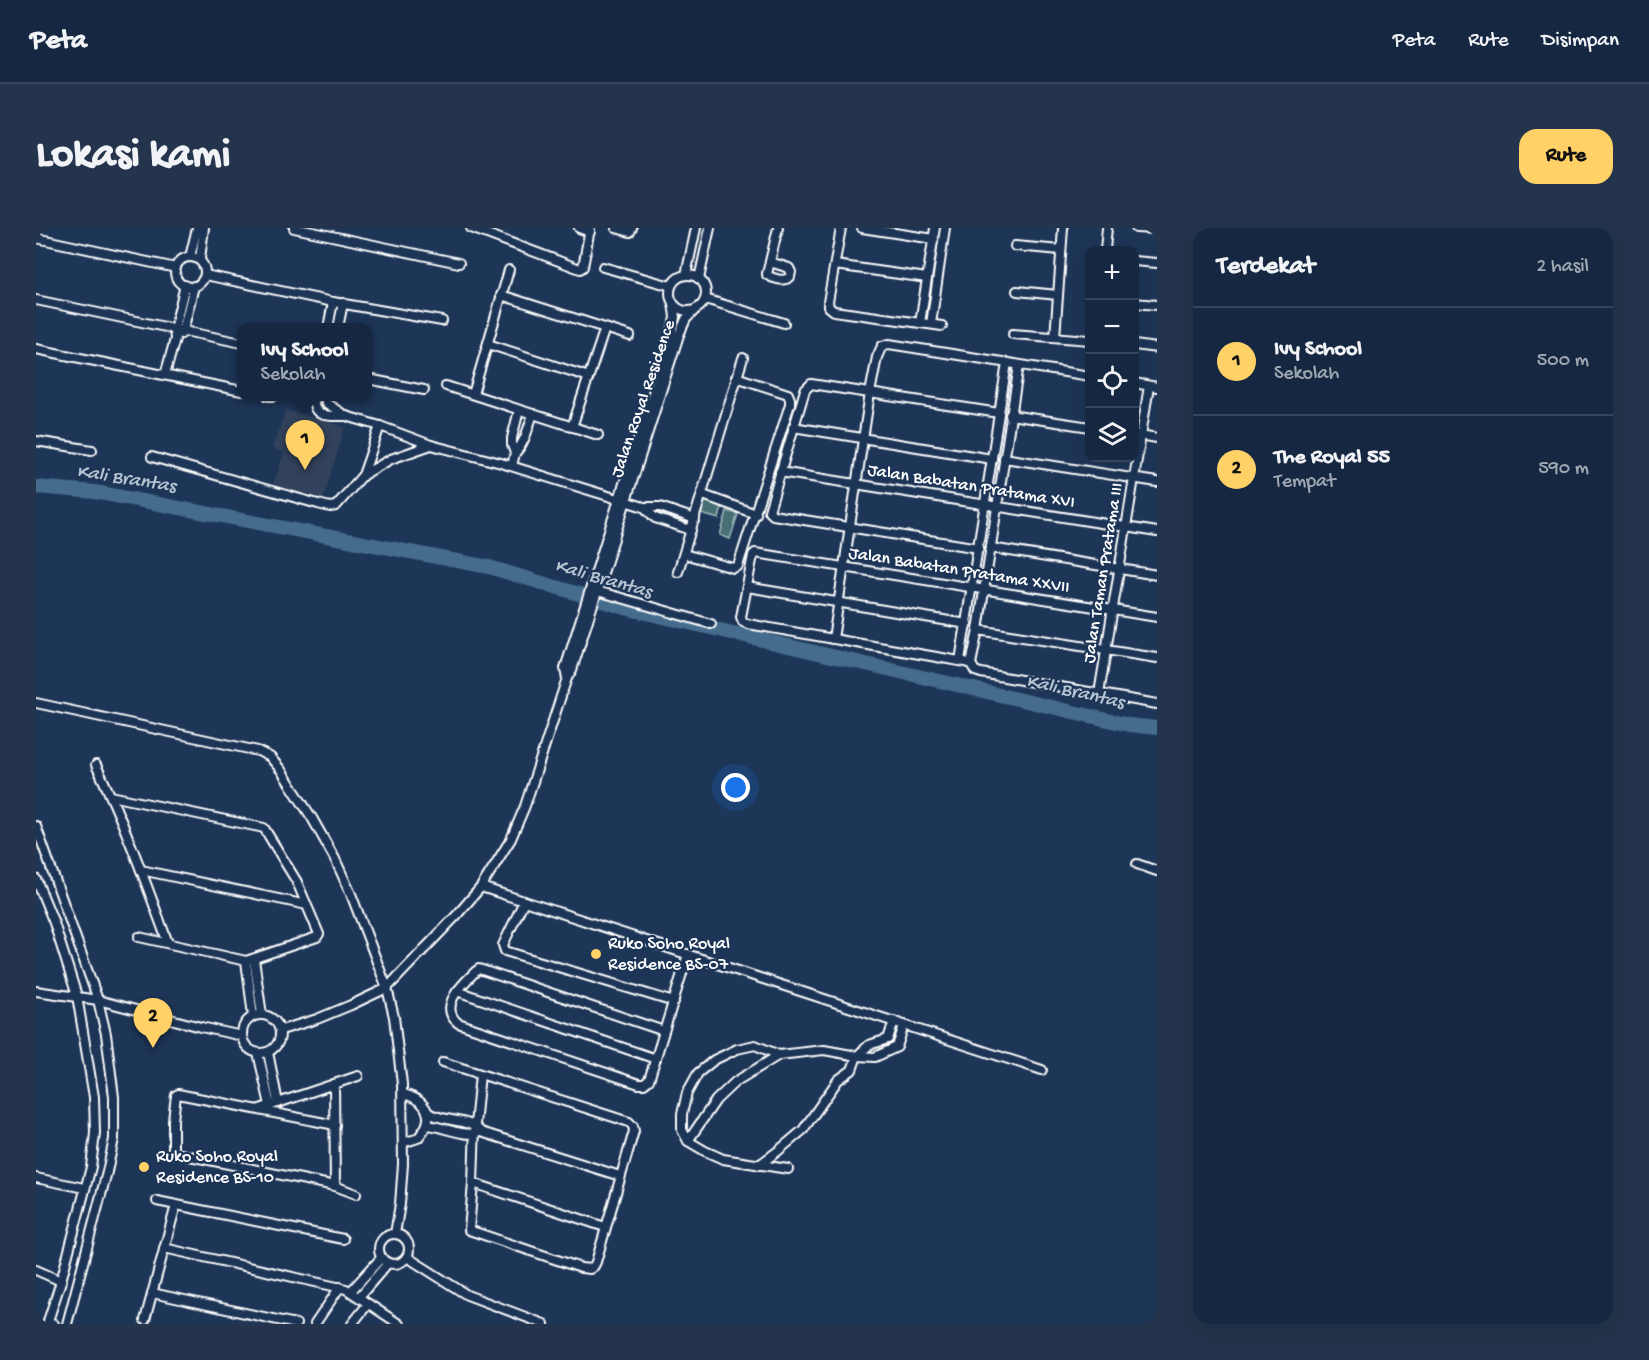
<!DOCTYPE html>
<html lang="id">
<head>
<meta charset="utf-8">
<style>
	:root { --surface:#162841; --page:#23344c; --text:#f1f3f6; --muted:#9ea6b1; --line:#35445a; --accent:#ffd166 }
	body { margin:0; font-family:"Gochi Hand",sans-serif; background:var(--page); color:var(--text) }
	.controls { position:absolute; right:18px; top:18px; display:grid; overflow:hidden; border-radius:12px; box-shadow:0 6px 24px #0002 }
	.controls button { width:54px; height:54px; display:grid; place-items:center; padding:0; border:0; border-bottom:2px solid var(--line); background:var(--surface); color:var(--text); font:30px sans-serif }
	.you { position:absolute; left:700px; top:560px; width:21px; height:21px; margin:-15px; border:4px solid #fff; border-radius:50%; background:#1a73e8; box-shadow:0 0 0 9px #1a73e833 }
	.badge { display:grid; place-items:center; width:39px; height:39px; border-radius:50%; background:var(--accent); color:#111; font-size:20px; font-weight:700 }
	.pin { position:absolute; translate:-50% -50px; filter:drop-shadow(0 2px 3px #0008) }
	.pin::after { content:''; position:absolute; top:32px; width:21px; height:18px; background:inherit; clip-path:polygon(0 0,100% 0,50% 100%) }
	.popup { position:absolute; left:201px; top:95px; width:135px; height:78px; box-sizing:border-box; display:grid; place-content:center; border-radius:12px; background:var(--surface); filter:drop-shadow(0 2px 4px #0005); font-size:20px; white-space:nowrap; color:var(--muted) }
	.popup b { font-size:22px; color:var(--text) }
	.popup::after { content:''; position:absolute; left:50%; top:100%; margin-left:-12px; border:12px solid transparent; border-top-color:var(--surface) }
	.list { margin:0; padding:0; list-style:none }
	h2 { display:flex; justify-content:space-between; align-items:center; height:78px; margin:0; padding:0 24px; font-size:26px }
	h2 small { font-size:20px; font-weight:400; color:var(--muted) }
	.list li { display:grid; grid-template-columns:39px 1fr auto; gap:18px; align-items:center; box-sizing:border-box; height:108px; padding:0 24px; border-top:2px solid var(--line) }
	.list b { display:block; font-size:22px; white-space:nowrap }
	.list p { margin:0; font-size:20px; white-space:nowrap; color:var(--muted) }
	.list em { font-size:20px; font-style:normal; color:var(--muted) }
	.icon { flex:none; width:33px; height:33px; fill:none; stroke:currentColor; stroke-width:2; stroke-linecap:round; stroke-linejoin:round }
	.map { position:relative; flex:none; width:1121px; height:1096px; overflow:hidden; border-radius:18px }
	header { display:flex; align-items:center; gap:36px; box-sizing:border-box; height:84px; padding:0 30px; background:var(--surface); border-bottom:2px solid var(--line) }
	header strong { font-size:28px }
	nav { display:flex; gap:33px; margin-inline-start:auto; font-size:21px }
	.intro { display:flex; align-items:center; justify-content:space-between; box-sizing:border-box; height:144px; padding:0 36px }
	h1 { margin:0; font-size:42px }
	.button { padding:15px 27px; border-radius:18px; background:var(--accent); color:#111; font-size:21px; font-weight:700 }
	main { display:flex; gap:36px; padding:0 36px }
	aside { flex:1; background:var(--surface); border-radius:18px; box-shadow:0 6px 24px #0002 }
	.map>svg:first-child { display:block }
	.built { fill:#30425c }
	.green { fill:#466f74; stroke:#a2b7ba; stroke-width:1.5 }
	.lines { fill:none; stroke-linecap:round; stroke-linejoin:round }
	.river { stroke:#456c8d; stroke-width:14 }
	.minor-casing { stroke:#fff; stroke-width:12 }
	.minor { stroke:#1d3557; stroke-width:8 }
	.poi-dot { fill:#ffd166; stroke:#1d3557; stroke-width:2 }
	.labels { text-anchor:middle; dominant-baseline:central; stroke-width:4.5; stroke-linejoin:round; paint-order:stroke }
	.street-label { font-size:18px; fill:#fff; stroke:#1d3557 }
	.poi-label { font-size:18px; fill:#fff; stroke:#1d3557; text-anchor:start }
	.water-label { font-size:20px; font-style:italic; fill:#b5c4d1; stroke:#1d3557 }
</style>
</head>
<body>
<header>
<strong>Peta</strong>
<nav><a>Peta</a><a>Rute</a><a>Disimpan</a></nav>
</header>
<div class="intro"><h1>Lokasi kami</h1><a class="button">Rute</a></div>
<main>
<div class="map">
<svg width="1121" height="1096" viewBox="0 0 1121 1096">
	<rect width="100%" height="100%" fill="#1d3557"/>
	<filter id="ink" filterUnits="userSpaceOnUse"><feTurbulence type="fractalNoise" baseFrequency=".0167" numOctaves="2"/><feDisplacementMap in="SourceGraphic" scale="12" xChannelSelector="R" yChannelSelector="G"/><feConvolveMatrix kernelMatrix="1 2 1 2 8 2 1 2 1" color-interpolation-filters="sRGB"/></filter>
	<g filter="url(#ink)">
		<polygon class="built" points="250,182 309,199 286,275 236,260 248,225 236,220"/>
		<g class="green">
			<polygon points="670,269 687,275 683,291 665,286"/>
			<polygon points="691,283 702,286 694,311 684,307"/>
		</g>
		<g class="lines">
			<polyline class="river" points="0,259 59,264 453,339 593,381 1093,497 1121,500"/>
			<defs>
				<g id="minor">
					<polyline points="258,0 423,35"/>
					<polyline points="435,0 544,41 547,39 554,0"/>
					<polyline points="543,0 554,4"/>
					<polyline points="580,0 594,4 596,0"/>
					<polyline points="805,0 792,74 793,79 798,83 906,98"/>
					<polyline points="826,0 898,11"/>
					<polyline points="1100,0 1121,1"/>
					<polyline points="0,10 140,40"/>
					<polyline points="979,18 1025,22"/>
					<polyline points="1069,22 1071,0"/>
					<polyline points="154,29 161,0"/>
					<circle cx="154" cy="44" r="15"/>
					<polyline points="164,31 168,0"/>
					<polyline points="1098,33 1121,35"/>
					<path d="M734,34L753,40L755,44L754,49C748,54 737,51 731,47V46L742,0"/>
					<polyline points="799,37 891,50"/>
					<polyline points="567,39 635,58"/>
					<polyline points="169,47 297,74 406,93"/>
					<polyline points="650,47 660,0"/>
					<circle cx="652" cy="65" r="18"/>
					<polyline points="663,51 674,0"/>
					<polyline points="981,63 1022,67"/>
					<polyline points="465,67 594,108"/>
					<polyline points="669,71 748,95"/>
					<polyline points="0,72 206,115"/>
					<polyline points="1098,75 1121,77"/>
					<polyline points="884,95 899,0"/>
					<polyline points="895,96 909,0"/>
					<polyline points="292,100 297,74"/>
					<polyline points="302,100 307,75"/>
					<polyline points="145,106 147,103 158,58"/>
					<polyline points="977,106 1054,112"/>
					<polyline points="1019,109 1027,0"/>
					<polyline points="452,116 553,149"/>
					<polyline points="1098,117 1121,120"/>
					<polyline points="0,121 206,163"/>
					<polyline points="129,147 139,111 138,102 149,57"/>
					<polyline points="332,151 388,162"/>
					<polyline points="1098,155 1121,159"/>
					<polyline points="410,158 562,207"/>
					<polyline points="437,166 473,42"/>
					<polyline points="232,168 238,168"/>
					<path d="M278,168C275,191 293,188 310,188L290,175L289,168"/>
					<polyline points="974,187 1054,199"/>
					<polyline points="310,188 344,198 395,217 465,235 608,279 624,279 659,291"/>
					<polyline points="536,199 569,100"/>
					<polyline points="757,199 956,231"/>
					<polyline points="1098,206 1121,210"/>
					<polyline points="0,213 56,222"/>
					<path d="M479,225C489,215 492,200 497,186"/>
					<polyline points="116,229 282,276 294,279 300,278 327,247 355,231 395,217"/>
					<polyline points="968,230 1121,254"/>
					<polyline points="476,238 479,225 476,217 476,210 483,182"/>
					<polyline points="744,244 1121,304"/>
					<polyline points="327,247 344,198"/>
					<polyline points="667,267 720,286"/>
					<polyline points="608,279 619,290 655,302"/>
					<polyline points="943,320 737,287 733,283 769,162 775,156 963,185"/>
					<polyline points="955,320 1121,347"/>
					<polyline points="648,326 697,340 702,338 754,176 754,171 752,166 700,149"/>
					<polyline points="642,344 707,130"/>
					<polyline points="711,359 931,396"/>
					<polyline points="558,362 675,396"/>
					<polyline points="1121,389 719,325 717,327 705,389 707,394 712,396 929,434 935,436 939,443 945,445 1121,476"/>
					<polyline points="942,402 1121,430"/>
					<polyline points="797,411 834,165 841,129 846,118 853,116 1054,148"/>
					<polyline points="924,433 971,135"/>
					<polyline points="935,436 942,402 983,137"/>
					<polyline points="531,450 529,440 532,431 636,105 639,89 637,75"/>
					<polyline points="1063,466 1113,158"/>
					<polyline points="0,475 222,523 234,529 245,542 276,590 299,631 315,666 351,760 358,789 366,856 367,936 364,976 359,1006"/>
					<path d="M60,537C88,594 110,655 132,715"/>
					<polyline points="75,568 228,600 261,654 283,706 281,709 210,733 103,709"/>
					<polyline points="0,598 62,772 70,806 78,869 78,911 71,944 31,1096"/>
					<polyline points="1101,636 1121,643"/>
					<polyline points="105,642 271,677"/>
					<polyline points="0,651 18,695 41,768 58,869 59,905 55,939 25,1053 12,1093 18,1096"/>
					<polyline points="445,659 1006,842"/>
					<polyline points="488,673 467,717 469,723 638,774"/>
					<polyline points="218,731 226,787"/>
					<polyline points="210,733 217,788"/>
					<polyline points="0,763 62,772 165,799 206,808"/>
					<polyline points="421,763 620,831"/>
					<circle cx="225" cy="806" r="19"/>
					<polyline points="245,802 281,791 315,777 351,760 420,688 445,659 475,611 489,578 531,450 536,442 643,107 650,91 660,81"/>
					<path d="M628,803L443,741L440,743C428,755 401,778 422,795L603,856H608L613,852L652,726"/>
					<polyline points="232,824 242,875"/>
					<polyline points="222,825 234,877"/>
					<polyline points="743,827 719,817 701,821 678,832 662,845 651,865 646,886 646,902 652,913 669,923 687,931 752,941"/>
					<polyline points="407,834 593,894 597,898 598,903 560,1034 558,1038 554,1041 545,1040 433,1002 437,955 439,897 444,846"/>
					<polyline points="298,856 299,958"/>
					<path d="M367,866C384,870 400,883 388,902C387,903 383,909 382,910C378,912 371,913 367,915"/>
					<polyline points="224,881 322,848"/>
					<path d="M391,884C407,895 432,889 445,904L584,948"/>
					<polyline points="299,897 142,866 140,867 137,892 137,921 139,925 299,958 320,966"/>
					<path d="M391,897C406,898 429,910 443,904"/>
					<polyline points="652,913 680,872 699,854 743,827 788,822 821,828 839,829 861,819 868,797"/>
					<polyline points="723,937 742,923 767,902 802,852 816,842 821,828 833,817 852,811 858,793"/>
					<polyline points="0,950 48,960"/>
					<polyline points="437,955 569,999"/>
					<polyline points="121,973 307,1011"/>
					<circle cx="358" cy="1021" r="15"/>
					<polyline points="128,1020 310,1061 363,1096"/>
					<polyline points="371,1029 431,1067 508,1096"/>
					<polyline points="0,1042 25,1053"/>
					<polyline points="315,1063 345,1030"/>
					<polyline points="116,1065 260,1096"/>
					<polyline points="323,1069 352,1035"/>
					<polyline points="109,1092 140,977"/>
					<polyline points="279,1096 304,1059"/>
					<polyline points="316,1096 332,1076"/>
				</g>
			</defs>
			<use href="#minor" class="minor-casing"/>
			<use href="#minor" class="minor"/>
		</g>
	</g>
	<g class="poi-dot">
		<circle cx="560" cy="726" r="6"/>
		<circle cx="108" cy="939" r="6"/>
	</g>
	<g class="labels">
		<g class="street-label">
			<text transform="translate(608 171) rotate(-71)">Jalan Royal Residence</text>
			<text transform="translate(935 259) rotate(9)">Jalan Babatan Pratama XVI</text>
			<text transform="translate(923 343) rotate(9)">Jalan Babatan Pratama XXVII</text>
			<text transform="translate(1068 345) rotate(-81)">Jalan Taman Pratama III</text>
		</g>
		<g class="poi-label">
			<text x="572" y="716">Ruko Soho Royal<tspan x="572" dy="21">Residence BS-07</tspan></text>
			<text x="120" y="929">Ruko Soho Royal<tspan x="120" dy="21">Residence BS-10</tspan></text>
		</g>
		<g class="water-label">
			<text transform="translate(90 252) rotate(9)">Kali Brantas</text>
			<text transform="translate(567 352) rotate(16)">Kali Brantas</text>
			<text transform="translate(1039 465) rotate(13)">Kali Brantas</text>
		</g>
	</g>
</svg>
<div class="controls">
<button>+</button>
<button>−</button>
<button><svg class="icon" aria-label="locate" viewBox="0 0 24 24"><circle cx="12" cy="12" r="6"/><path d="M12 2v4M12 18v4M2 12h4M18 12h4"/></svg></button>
<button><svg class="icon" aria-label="layers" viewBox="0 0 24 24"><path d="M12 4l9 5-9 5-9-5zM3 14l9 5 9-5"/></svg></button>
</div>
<div class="you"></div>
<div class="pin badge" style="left:269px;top:242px">1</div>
<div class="popup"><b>Ivy School</b>Sekolah</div>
<div class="pin badge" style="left:117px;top:820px">2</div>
</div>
<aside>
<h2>Terdekat<small>2 hasil</small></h2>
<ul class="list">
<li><span class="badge">1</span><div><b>Ivy School</b><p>Sekolah</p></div><em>500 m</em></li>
<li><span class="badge">2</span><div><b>The Royal 55</b><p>Tempat</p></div><em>590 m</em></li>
</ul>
</aside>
</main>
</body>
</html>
